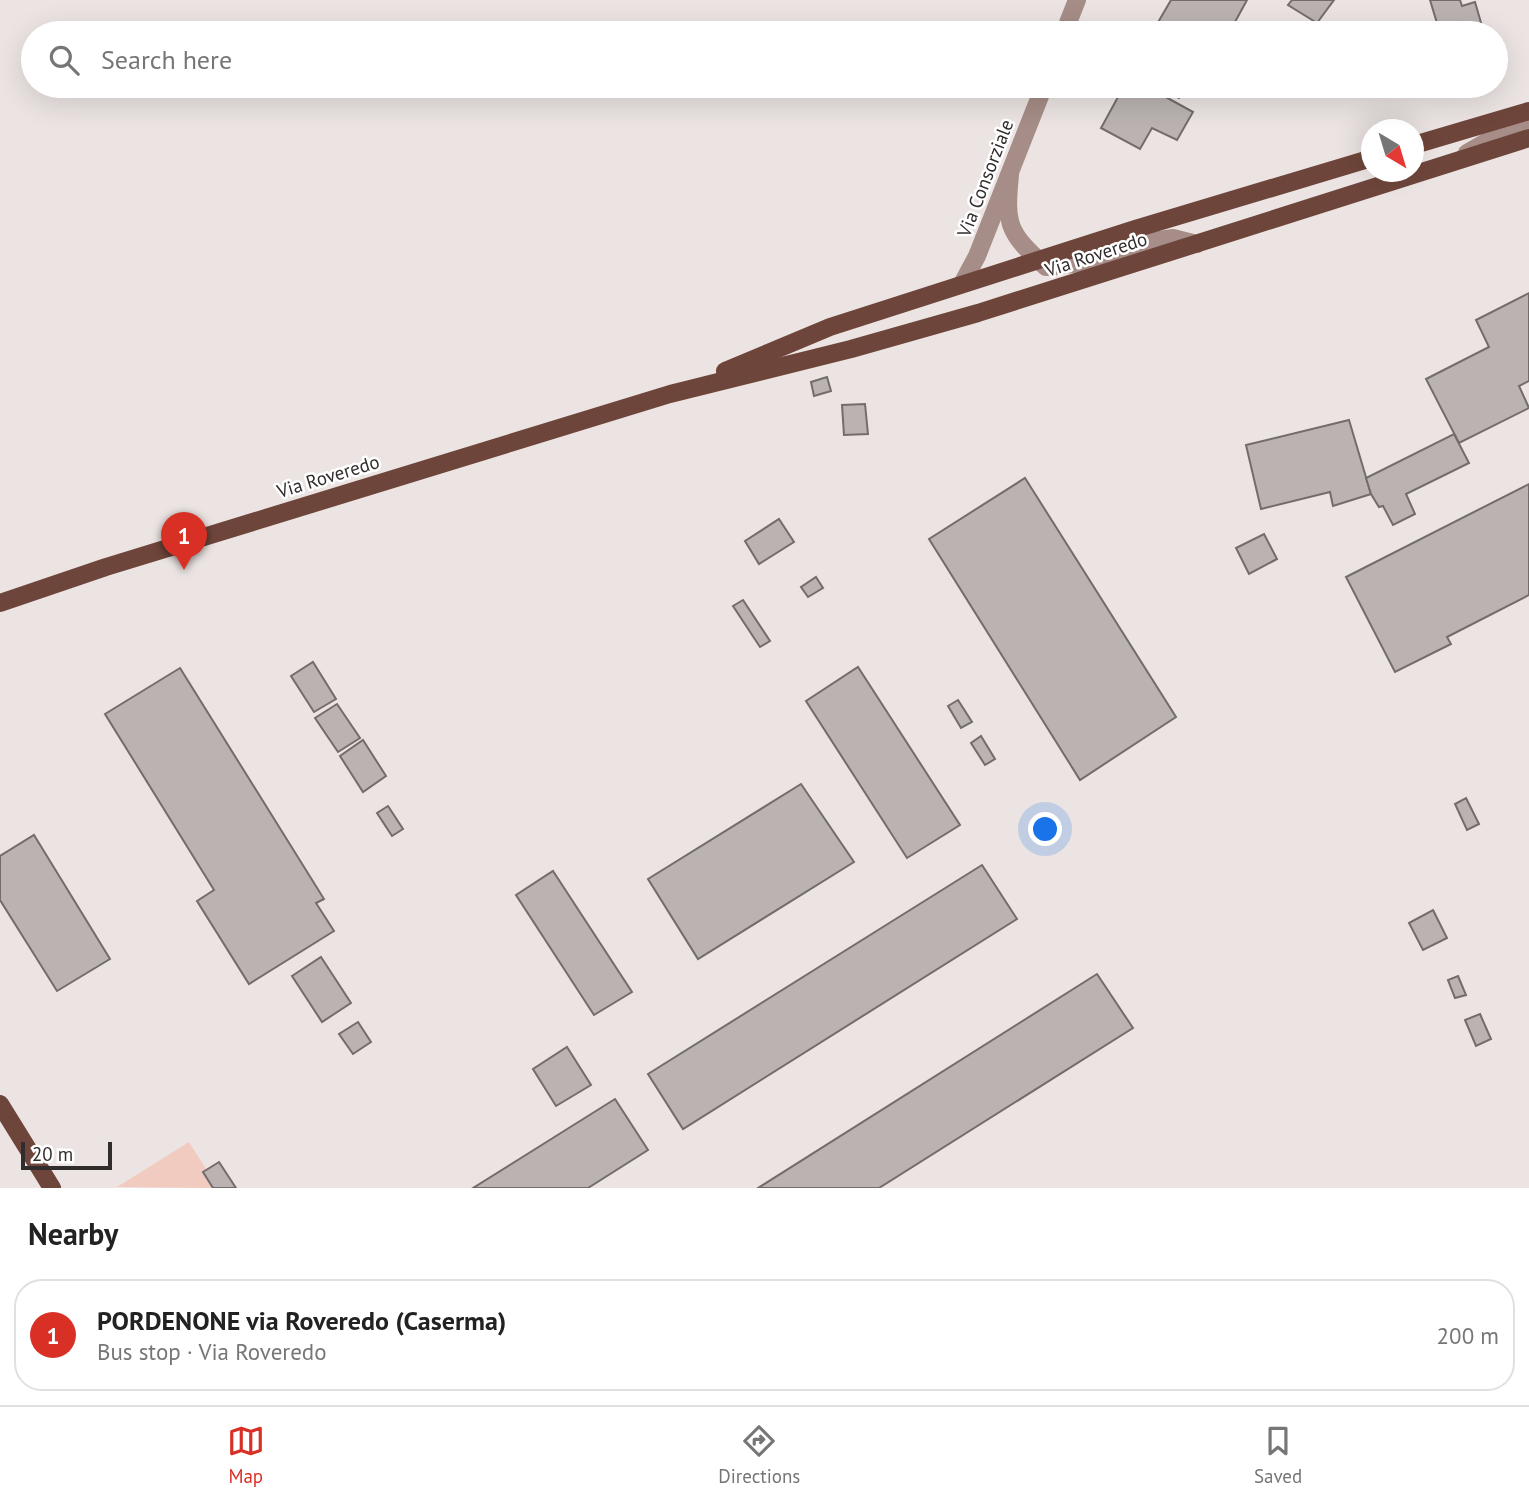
<!DOCTYPE html>
<html lang="en">
<head>
<meta charset="utf-8">
<style>
	:root { --surface:#fff; --page:#f6f6f6; --text:#222; --muted:#767676; --line:#e0e0e0; --accent:#d93025 }
	body { margin:0; font-family:"PT Sans",sans-serif; background:var(--page); color:var(--text) }
	.compass { position:absolute; left:1361px; top:119px; width:63px; height:63px; border-radius:50%; background:var(--surface); box-shadow:0 7px 28px #0002; rotate:142deg }
	.scale { position:absolute; left:21px; bottom:18px; width:91px; box-sizing:border-box; padding-left:7px; border:4px solid #302d2c; border-top:0; font-size:19px; line-height:24px; white-space:nowrap; color:#302d2c; -webkit-text-stroke:5px #fff; paint-order:stroke }
	.you { position:absolute; left:1046px; top:830px; width:24px; height:24px; margin:-18px; border:5px solid #fff; border-radius:50%; background:#1a73e8; box-shadow:0 0 0 10px #1a73e833 }
	.badge { display:grid; place-items:center; width:46px; height:46px; border-radius:50%; background:var(--accent); color:#fff; font-size:23px; font-weight:700 }
	.pin { position:absolute; translate:-50% -58px; filter:drop-shadow(0 2px 4px #0008) }
	.pin::after { content:''; position:absolute; top:37px; width:24px; height:21px; background:inherit; clip-path:polygon(0 0,100% 0,50% 100%) }
	.list { margin:0; padding:0; list-style:none }
	h2 { display:flex; justify-content:space-between; align-items:center; height:91px; margin:0; padding:0 28px; font-size:30px }
	h2 small { font-size:23px; font-weight:400; color:var(--muted) }
	.list li { display:grid; grid-template-columns:46px 1fr auto; gap:21px; align-items:center; box-sizing:border-box; height:112px; margin:0 14px 14px; padding:0 14px; border:2px solid var(--line); border-radius:28px }
	.list b { display:block; font-size:26px; white-space:nowrap }
	.list p { margin:0; font-size:23px; white-space:nowrap; color:var(--muted) }
	.list em { font-size:23px; font-style:normal; color:var(--muted) }
	.icon { flex:none; width:38px; height:38px; fill:none; stroke:currentColor; stroke-width:2; stroke-linecap:round; stroke-linejoin:round }
	.map { position:relative; flex:none; width:1529px; height:1188px; overflow:hidden }
	.search { position:absolute; background:var(--surface); box-shadow:0 7px 28px #0002; left:21px; right:21px; top:21px; height:77px; display:flex; align-items:center; gap:18px; box-sizing:border-box; padding:0 24px; border-radius:38px; color:var(--muted); font-size:26px }
	.sheet { height:217px; background:var(--surface) }
	nav { display:flex; justify-content:space-around; align-items:center; box-sizing:border-box; height:98px; border-top:2px solid var(--line); background:var(--surface); font-size:19px; color:var(--muted) }
	nav a { display:grid; justify-items:center; gap:4px }
	nav .on { color:var(--accent) }
	.map>svg:first-child { display:block }
	.green { fill:#f2cbc0 }
	.building { fill:#bab3b1; stroke:#736c6b; stroke-width:2 }
	.lines { fill:none; stroke-linecap:round; stroke-linejoin:round }
	.minor { stroke:#a68d87; stroke-width:18 }
	.major { stroke:#6e453a; stroke-width:18 }
	.labels { text-anchor:middle; dominant-baseline:central; stroke-width:5; stroke-linejoin:round; paint-order:stroke }
	.street-label { font-size:19px; fill:#302d2c; stroke:#fff }
</style>
</head>
<body>
<div class="map">
<svg width="1529" height="1188" viewBox="0 0 1529 1188">
	<rect width="100%" height="100%" fill="#ebe4e2"/>
	<polygon class="green" points="189,1142 206,1169 203,1172 213,1188 117,1187"/>
	<g class="building">
		<polygon points="1171,0 1247,0 1229,33 1175,33 1157,24"/>
		<polygon points="1292,0 1334,0 1317,23 1288,5"/>
		<polygon points="1430,0 1460,0 1462,6 1475,2 1484,33 1440,33"/>
		<polygon points="1124,86 1155,86 1153,90 1193,112 1177,140 1152,128 1140,149 1101,128"/>
		<polygon points="1156,86 1194,86 1190,94 1184,90 1179,98"/>
		<polygon points="1529,293 1529,381 1519,386 1529,408 1459,443 1426,379 1489,347 1476,320"/>
		<polygon points="827,377 831,391 814,396 811,382"/>
		<polygon points="865,404 868,434 844,435 842,405"/>
		<polygon points="1349,420 1371,494 1333,506 1330,492 1261,509 1246,445"/>
		<polygon points="1454,434 1469,463 1406,494 1415,514 1393,525 1383,506 1379,507 1371,494 1366,478"/>
		<polygon points="1025,478 1176,717 1080,780 929,539"/>
		<polygon points="1529,484 1529,595 1447,637 1451,644 1395,672 1346,577"/>
		<polygon points="779,519 794,542 759,564 745,541"/>
		<polygon points="1264,534 1277,559 1249,574 1236,548"/>
		<polygon points="816,577 823,588 808,597 801,587"/>
		<polygon points="743,600 770,641 760,647 733,606"/>
		<polygon points="313,662 336,699 314,712 291,676"/>
		<polygon points="858,667 960,825 907,858 806,701"/>
		<polygon points="180,668 324,899 316,903 334,931 249,984 197,901 214,890 105,714"/>
		<polygon points="958,700 972,722 961,728 948,706"/>
		<polygon points="337,704 360,738 338,752 315,718"/>
		<polygon points="981,736 995,759 985,765 971,743"/>
		<polygon points="363,740 386,776 363,792 340,756"/>
		<polygon points="801,784 854,862 698,959 648,879"/>
		<polygon points="1466,798 1479,824 1467,830 1455,804"/>
		<polygon points="388,806 403,829 392,836 377,813"/>
		<polygon points="34,835 110,959 57,991 0,900 0,856"/>
		<polygon points="982,865 1017,919 683,1129 648,1074"/>
		<polygon points="553,871 632,992 594,1015 516,895"/>
		<polygon points="1433,910 1447,938 1423,950 1409,923"/>
		<polygon points="321,957 351,1003 322,1022 292,976"/>
		<polygon points="1097,974 1133,1028 879,1188 758,1188"/>
		<polygon points="1458,976 1466,995 1455,998 1448,980"/>
		<polygon points="1480,1014 1491,1039 1476,1046 1465,1020"/>
		<polygon points="358,1022 371,1042 353,1054 339,1034"/>
		<polygon points="567,1047 591,1085 556,1106 533,1069"/>
		<polygon points="615,1099 648,1150 588,1188 473,1188"/>
		<polygon points="219,1162 236,1188 213,1188 203,1172"/>
	</g>
	<g class="lines">
		<g class="minor">
			<polyline points="1064,33 1077,0"/>
			<polyline points="1467,153 1498,135 1529,125"/>
			<path d="M1010,175C1005,225 1008,233 1046,267L1081,263L1141,243L1173,238L1197,244"/>
			<polyline points="962,284 977,256 1044,86"/>
		</g>
		<g class="major">
			<polyline points="1414,145 1529,111"/>
			<polyline points="725,371 830,327 1135,229 1372,158"/>
			<polyline points="0,603 106,567 670,394 851,349 978,313 1529,138"/>
			<polyline points="0,1104 52,1188"/>
		</g>
	</g>
	<g class="labels">
		<g class="street-label">
			<text transform="translate(985 178) rotate(-69)">Via Consorziale</text>
			<text transform="translate(1096 254) rotate(-18)">Via Roveredo</text>
			<text transform="translate(328 476) rotate(-17)">Via Roveredo</text>
		</g>
	</g>
</svg>
<svg class="compass" viewBox="-18 -18 36 36"><path d="M0-13l5 13h-10z" fill="#e53935"/><path d="M0 13l5-13h-10z" fill="#767676"/></svg>
<div class="scale">20 m</div>
<div class="you"></div>
<div class="pin badge" style="left:184px;top:570px">1</div>
<div class="search"><svg class="icon" aria-label="search" viewBox="0 0 24 24"><circle cx="10" cy="10" r="6"/><path d="M15 15l6 6"/></svg>Search here</div>
</div>
<section class="sheet">
<h2>Nearby<small></small></h2>
<ul class="list">
<li><span class="badge">1</span><div><b>PORDENONE via Roveredo (Caserma)</b><p>Bus stop · Via Roveredo</p></div><em>200 m</em></li>
</ul>
</section>
<nav>
<a class="on"><svg class="icon" aria-label="map" viewBox="0 0 24 24"><path d="M3 6l6-2 6 2 6-2v14l-6 2-6-2-6 2zM9 4v14M15 6v14"/></svg>Map</a>
<a><svg class="icon" aria-label="directions" viewBox="0 0 24 24"><path d="M12 3l9 9-9 9-9-9zM9 14v-3h6M13 9l2 2-2 2"/></svg>Directions</a>
<a><svg class="icon" aria-label="saved" viewBox="0 0 24 24"><path d="M7 4h10v16l-5-4-5 4z"/></svg>Saved</a>
</nav>
</body>
</html>
